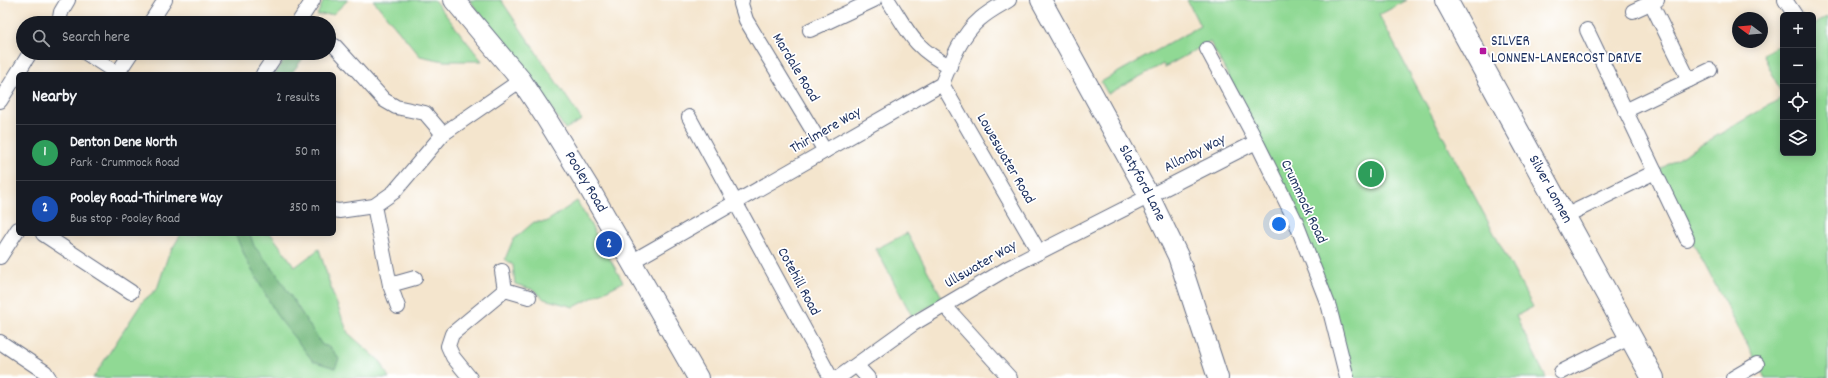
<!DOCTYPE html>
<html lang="en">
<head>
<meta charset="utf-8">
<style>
	:root { --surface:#171b24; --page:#20242c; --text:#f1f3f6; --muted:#9ea1a6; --line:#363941; --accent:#8c9099 }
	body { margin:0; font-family:Dekko,sans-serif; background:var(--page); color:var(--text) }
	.controls { position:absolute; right:12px; top:12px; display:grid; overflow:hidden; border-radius:6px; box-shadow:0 2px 10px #0003 }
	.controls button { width:36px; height:36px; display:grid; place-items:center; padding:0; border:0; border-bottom:1px solid var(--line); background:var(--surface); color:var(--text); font:20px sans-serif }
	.compass { position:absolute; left:1732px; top:12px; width:36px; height:36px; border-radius:50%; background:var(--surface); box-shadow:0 2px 10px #0003; rotate:286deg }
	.you { position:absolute; left:1279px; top:224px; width:14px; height:14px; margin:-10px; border:3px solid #fff; border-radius:50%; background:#1a73e8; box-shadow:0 0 0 6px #1a73e833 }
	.badge { display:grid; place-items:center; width:26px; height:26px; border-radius:50%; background:var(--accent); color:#fff; font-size:13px; font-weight:700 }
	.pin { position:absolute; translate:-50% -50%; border:2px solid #fff; box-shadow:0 1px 4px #0006 }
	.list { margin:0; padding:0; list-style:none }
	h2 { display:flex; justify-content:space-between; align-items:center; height:52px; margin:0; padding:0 16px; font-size:17px }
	h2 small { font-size:13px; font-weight:400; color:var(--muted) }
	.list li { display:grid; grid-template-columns:26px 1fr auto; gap:12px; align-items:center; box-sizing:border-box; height:56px; padding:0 16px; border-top:1px solid var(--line) }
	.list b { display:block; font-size:15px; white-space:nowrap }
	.list p { margin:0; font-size:13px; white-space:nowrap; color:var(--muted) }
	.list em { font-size:13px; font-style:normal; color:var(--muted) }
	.icon { flex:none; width:22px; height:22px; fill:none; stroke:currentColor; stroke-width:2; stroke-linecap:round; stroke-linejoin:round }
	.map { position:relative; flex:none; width:1828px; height:378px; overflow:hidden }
	.search { position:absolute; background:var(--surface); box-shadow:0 2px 10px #0003; left:16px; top:16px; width:320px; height:44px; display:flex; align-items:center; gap:10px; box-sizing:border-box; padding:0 14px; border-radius:22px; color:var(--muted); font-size:15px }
	.panel { position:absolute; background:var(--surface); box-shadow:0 2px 10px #0003; left:16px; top:72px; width:320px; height:164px; border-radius:6px }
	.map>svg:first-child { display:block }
	.green { fill:#90d994; stroke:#568479 }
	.forest { fill:#74b97e; stroke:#48746e }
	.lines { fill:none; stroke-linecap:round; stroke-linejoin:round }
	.street-casing { stroke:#676f85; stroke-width:16 }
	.secondary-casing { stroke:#676f85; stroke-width:22 }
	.primary-casing { stroke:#676f85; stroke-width:24 }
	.street { stroke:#fff; stroke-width:14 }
	.secondary { stroke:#fff; stroke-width:20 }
	.primary { stroke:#fff; stroke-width:22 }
	.poi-dot { fill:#b5179e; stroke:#fff; stroke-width:1.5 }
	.labels { text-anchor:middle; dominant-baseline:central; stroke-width:3.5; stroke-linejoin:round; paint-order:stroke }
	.poi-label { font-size:15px; fill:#1b2f5e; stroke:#fff; text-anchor:start }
	.street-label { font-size:15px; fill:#1b2f5e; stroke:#fff }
</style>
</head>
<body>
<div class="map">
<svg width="1828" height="378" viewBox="0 0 1828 378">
	<rect width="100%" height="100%" fill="#fff"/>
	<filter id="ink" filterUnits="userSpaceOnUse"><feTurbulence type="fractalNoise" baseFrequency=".025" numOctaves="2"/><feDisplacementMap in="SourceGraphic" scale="8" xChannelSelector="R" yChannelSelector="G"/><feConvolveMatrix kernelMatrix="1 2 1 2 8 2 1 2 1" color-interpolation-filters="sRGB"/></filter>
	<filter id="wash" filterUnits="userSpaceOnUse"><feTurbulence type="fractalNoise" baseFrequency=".012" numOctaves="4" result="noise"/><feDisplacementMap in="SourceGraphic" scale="16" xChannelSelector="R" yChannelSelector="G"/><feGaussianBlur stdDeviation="0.9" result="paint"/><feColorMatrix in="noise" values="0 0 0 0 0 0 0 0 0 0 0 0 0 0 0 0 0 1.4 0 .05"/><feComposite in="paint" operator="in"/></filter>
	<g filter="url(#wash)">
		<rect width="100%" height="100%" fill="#f4e5cd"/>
		<g class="green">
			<polygon points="324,0 348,0 333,14 317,15"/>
			<polygon points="373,0 434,0 482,61 444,61 420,56"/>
			<polygon points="469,0 501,0 582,120 565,129 522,63"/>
			<polygon points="1187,0 1407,0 1379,15 1533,307 1516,316 1546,378 1353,378 1258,131 1210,42 1165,67 1163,64 1108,94 1101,82 1200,26"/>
			<polygon points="1828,16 1828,378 1765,378 1655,172 1783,97 1763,54 1783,43 1783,153 1813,153 1813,25"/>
			<polygon points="577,201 623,282 574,307 544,299 534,290 515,284 513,265 505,259 513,240 534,222 546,222"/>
			<polygon points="907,233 943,299 912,316 876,249"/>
			<polygon points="181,234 271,234 295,267 319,249 333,294 348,333 381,362 389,378 93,378 143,301 157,289 168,256"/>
		</g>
		<g class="forest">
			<polygon points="288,53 307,53 291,74 275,74"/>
			<polygon points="235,234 250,234 254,246 276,273 322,345 330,347 339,359 335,368 313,361 278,317 248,263"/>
		</g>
	</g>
	<g filter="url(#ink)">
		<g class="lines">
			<defs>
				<g id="street">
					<polyline points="742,0 741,4 746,20 825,151"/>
					<path d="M888,0C908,31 914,49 950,66"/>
					<polyline points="1785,0 1795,15"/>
					<polyline points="1651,3 1689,80"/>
					<polyline points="1633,11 1657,0"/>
					<polyline points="59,23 61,12 68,0"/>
					<polyline points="150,23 165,0"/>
					<polyline points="298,23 313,0"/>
					<polyline points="810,30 874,0"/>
					<polyline points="1587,30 1687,239"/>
					<polyline points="335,46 384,100 396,107 425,113 443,134"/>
					<polyline points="1207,49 1252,133 1295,220 1329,307 1347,378"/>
					<polyline points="86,53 117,73"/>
					<polyline points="117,74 131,53"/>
					<polyline points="263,74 277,53"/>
					<polyline points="942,84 1039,252"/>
					<polyline points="0,101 30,53"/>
					<polyline points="1625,111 1710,70"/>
					<polyline points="689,117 831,378"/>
					<polyline points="374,206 390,285 398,307"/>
					<polyline points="334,210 339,211 374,206 394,192 443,134 521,80"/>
					<polyline points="1565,216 1655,172"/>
					<polyline points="43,234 131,292"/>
					<polyline points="0,257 18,229"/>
					<path d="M631,262L942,84C951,62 961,35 980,19C989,11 999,6 1009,0"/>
					<polyline points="502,271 505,290 529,297"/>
					<polyline points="390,285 415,278"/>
					<polyline points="945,306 1010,378"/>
					<polyline points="0,342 45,372 49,378"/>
					<polyline points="857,366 868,378"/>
					<polyline points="1561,372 1631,337"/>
					<polyline points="470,378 453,357 448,346 452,334 505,290"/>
					<polyline points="838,378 913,324 1008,268 1256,142"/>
					<polyline points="1733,378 1757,364"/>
				</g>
				<g id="secondary">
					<path id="s1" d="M454,0L521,80L546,118L589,188L698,378"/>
					<path id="s2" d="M1041,0L1149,196L1178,256L1218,378"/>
				</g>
				<g id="primary">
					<path id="s3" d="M1446,0L1653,378"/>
				</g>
			</defs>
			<use href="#street" class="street-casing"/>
			<use href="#secondary" class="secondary-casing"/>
			<use href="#primary" class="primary-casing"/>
			<use href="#street" class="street"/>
			<use href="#secondary" class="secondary"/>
			<use href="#primary" class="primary"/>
		</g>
	</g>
	<rect class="poi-dot" x="1479" y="47" width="8" height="8" rx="2"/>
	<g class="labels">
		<g class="poi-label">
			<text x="1491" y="42">SILVER<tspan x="1491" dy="17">LONNEN-LANERCOST DRIVE</tspan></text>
		</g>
		<g class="street-label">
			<text transform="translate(795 68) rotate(59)">Mardale Road</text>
			<text transform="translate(826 131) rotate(-30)">Thirlmere Way</text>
			<text transform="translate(1195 154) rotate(-27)">Allonby Way</text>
			<text transform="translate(1005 159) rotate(60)">Loweswater Road</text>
			<text stroke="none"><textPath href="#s1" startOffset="225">Pooley Road</textPath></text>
			<text stroke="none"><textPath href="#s2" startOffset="209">Slatyford Lane</textPath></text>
			<text stroke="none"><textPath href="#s3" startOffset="216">Silver Lonnen</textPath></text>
			<text transform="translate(1303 202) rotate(65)">Crummock Road</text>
			<text transform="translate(981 265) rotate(-30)">Ullswater Way</text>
			<text transform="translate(798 282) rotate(62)">Cotehill Road</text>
		</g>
	</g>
</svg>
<div class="controls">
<button>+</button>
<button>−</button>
<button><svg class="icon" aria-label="locate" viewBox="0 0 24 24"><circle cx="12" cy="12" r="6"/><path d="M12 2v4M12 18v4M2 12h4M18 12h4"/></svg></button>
<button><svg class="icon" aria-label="layers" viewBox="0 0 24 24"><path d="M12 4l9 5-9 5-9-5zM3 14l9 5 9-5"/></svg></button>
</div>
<svg class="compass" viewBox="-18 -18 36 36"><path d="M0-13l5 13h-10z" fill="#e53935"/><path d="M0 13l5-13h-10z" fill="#9ea1a6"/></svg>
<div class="you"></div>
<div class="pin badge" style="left:1371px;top:174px;background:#2e9e5b">1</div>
<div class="pin badge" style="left:609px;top:244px;background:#1a4fb4">2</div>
<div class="search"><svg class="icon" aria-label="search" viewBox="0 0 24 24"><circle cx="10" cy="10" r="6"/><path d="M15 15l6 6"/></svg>Search here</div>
<section class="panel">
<h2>Nearby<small>2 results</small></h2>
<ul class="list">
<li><span class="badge" style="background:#2e9e5b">1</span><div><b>Denton Dene North</b><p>Park · Crummock Road</p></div><em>50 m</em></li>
<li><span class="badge" style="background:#1a4fb4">2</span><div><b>Pooley Road-Thirlmere Way</b><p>Bus stop · Pooley Road</p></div><em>350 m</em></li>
</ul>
</section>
</div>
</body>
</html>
